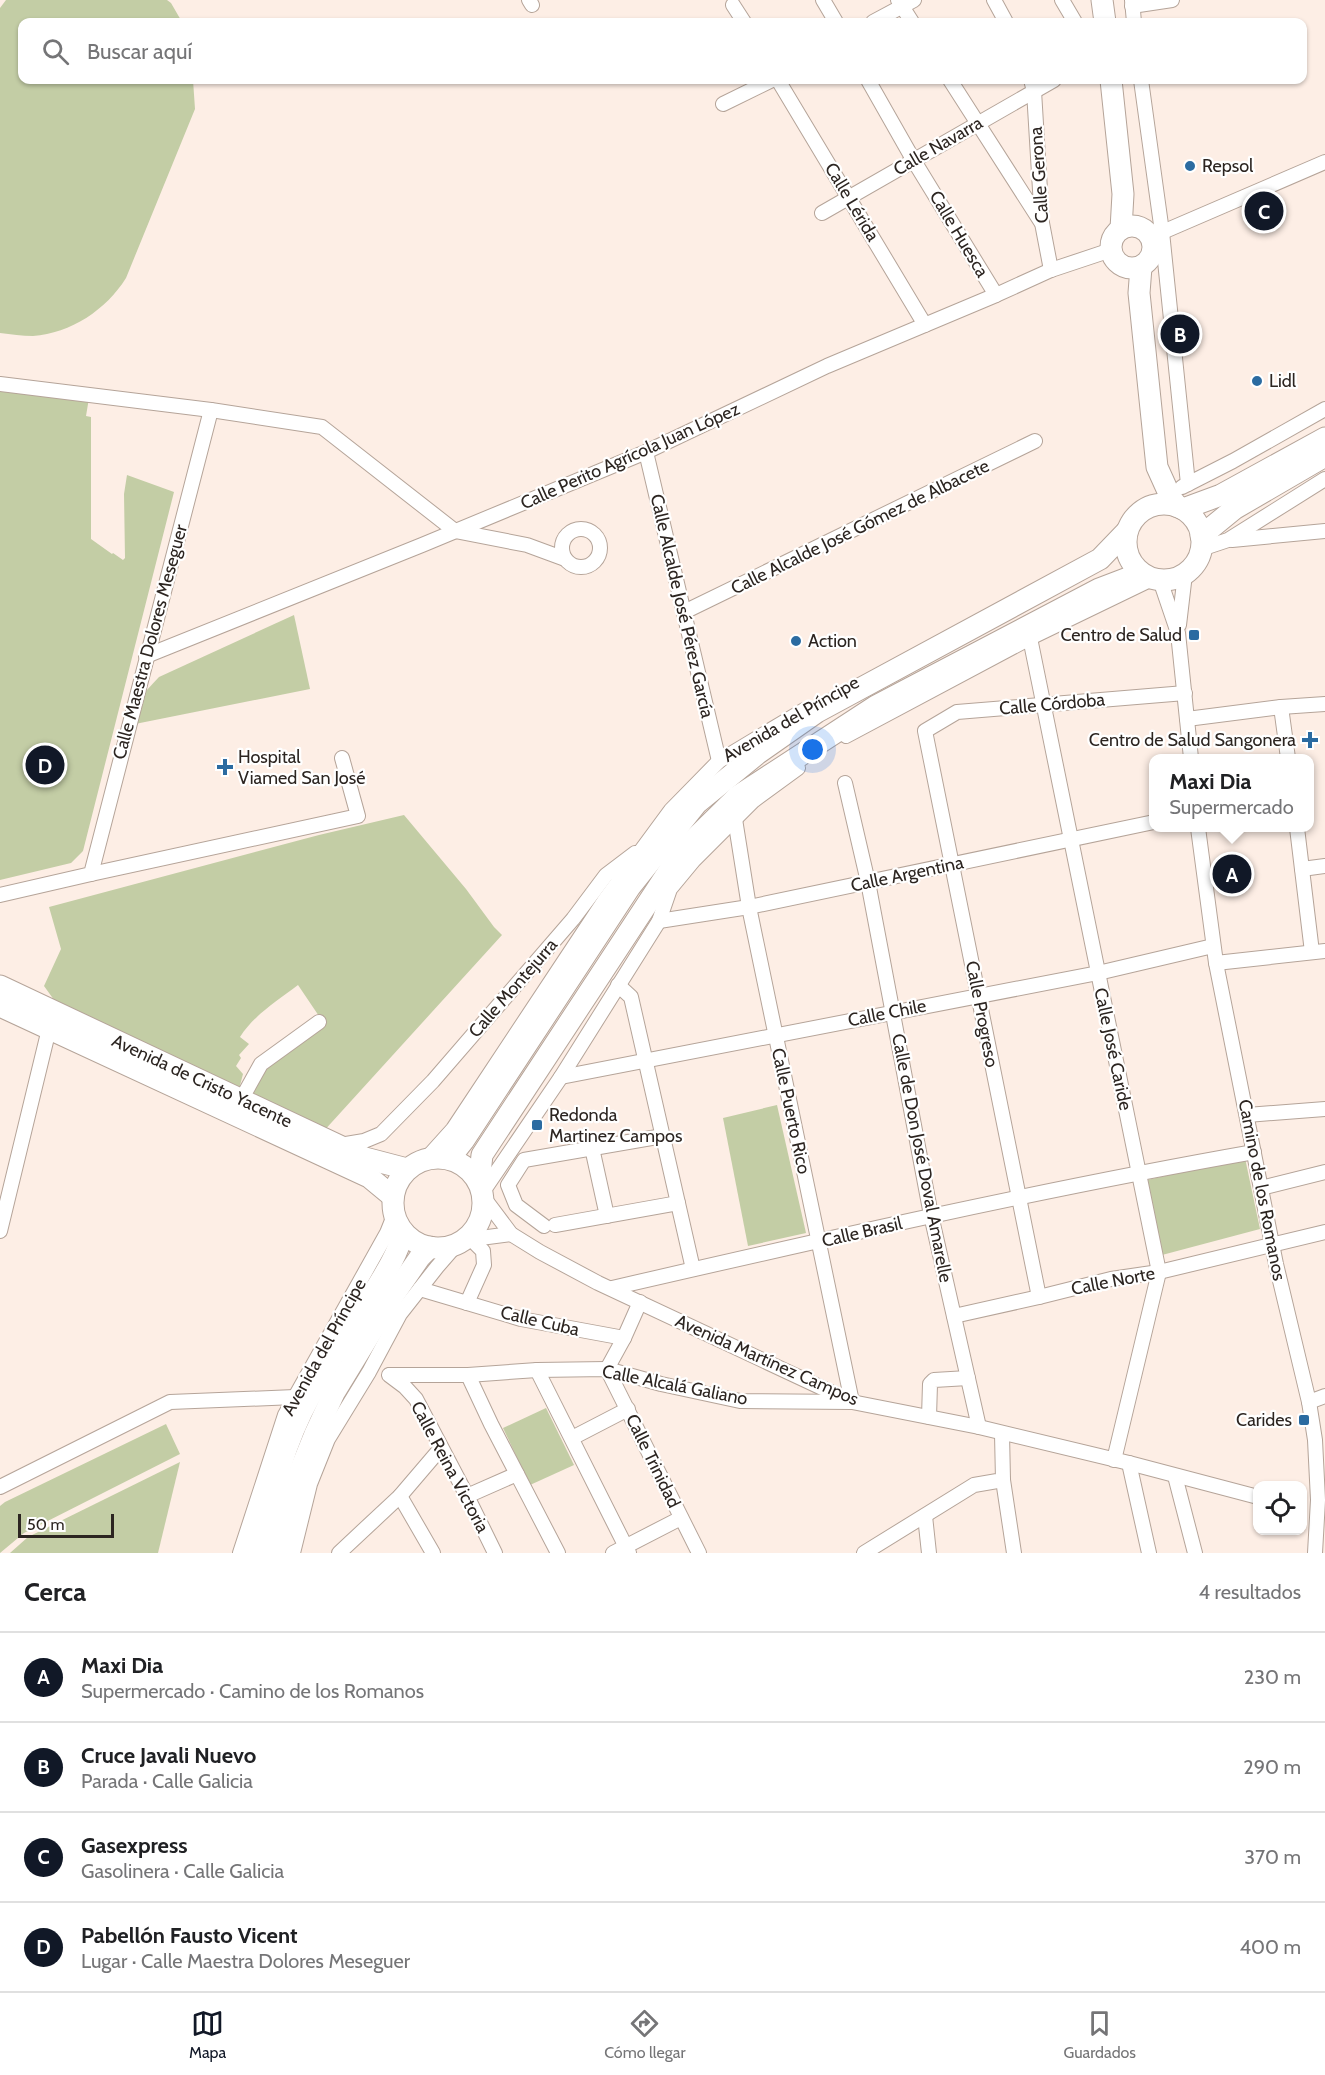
<!DOCTYPE html>
<html lang="es">
<head>
<meta charset="utf-8">
<style>
	:root { --surface:#fff; --page:#f2f2f2; --text:#202124; --muted:#757577; --line:#e0e0e0; --accent:#111827 }
	body { margin:0; font-family:Cabin,sans-serif; background:var(--page); color:var(--text) }
	.controls { position:absolute; right:18px; bottom:18px; display:grid; overflow:hidden; border-radius:12px; box-shadow:0 2px 4px #0004 }
	.controls button { width:54px; height:54px; display:grid; place-items:center; padding:0; border:0; border-bottom:2px solid var(--line); background:var(--surface); color:var(--text); font:30px sans-serif }
	.scale { position:absolute; left:18px; bottom:15px; width:96px; box-sizing:border-box; padding-left:6px; border:3px solid #2c2521; border-top:0; font-size:16px; line-height:21px; white-space:nowrap; color:#2c2521; -webkit-text-stroke:4px #fff; paint-order:stroke }
	.you { position:absolute; left:813px; top:750px; width:21px; height:21px; margin:-15px; border:4px solid #fff; border-radius:50%; background:#1a73e8; box-shadow:0 0 0 9px #1a73e833 }
	.badge { display:grid; place-items:center; width:39px; height:39px; border-radius:50%; background:var(--accent); color:#fff; font-size:20px; font-weight:700 }
	.pin { position:absolute; translate:-50% -50%; border:3px solid #fff; box-shadow:0 2px 6px #0006 }
	.popup { position:absolute; left:1149px; top:754px; width:165px; height:78px; box-sizing:border-box; display:grid; place-content:center; border-radius:12px; background:var(--surface); filter:drop-shadow(0 2px 4px #0005); font-size:20px; white-space:nowrap; color:var(--muted) }
	.popup b { font-size:22px; color:var(--text) }
	.popup::after { content:''; position:absolute; left:50%; top:100%; margin-left:-12px; border:12px solid transparent; border-top-color:var(--surface) }
	.list { margin:0; padding:0; list-style:none }
	h2 { display:flex; justify-content:space-between; align-items:center; height:78px; margin:0; padding:0 24px; font-size:26px }
	h2 small { font-size:20px; font-weight:400; color:var(--muted) }
	.list li { display:grid; grid-template-columns:39px 1fr auto; gap:18px; align-items:center; box-sizing:border-box; height:90px; padding:0 24px; border-top:2px solid var(--line) }
	.list b { display:block; font-size:22px; white-space:nowrap }
	.list p { margin:0; font-size:20px; white-space:nowrap; color:var(--muted) }
	.list em { font-size:20px; font-style:normal; color:var(--muted) }
	.icon { flex:none; width:33px; height:33px; fill:none; stroke:currentColor; stroke-width:2; stroke-linecap:round; stroke-linejoin:round }
	.map { position:relative; flex:none; width:1325px; height:1553px; overflow:hidden }
	.search { position:absolute; background:var(--surface); box-shadow:0 2px 4px #0004; left:18px; right:18px; top:18px; height:66px; display:flex; align-items:center; gap:15px; box-sizing:border-box; padding:0 21px; border-radius:12px; color:var(--muted); font-size:22px }
	.sheet { height:438px; background:var(--surface) }
	nav { display:flex; justify-content:space-around; align-items:center; box-sizing:border-box; height:84px; border-top:2px solid var(--line); background:var(--surface); font-size:16px; color:var(--muted) }
	nav a { display:grid; justify-items:center; gap:3px }
	nav .on { color:var(--accent) }
	.map>svg:first-child { display:block }
	.green { fill:#c3cda5 }
	.lines { fill:none; stroke-linecap:round; stroke-linejoin:round }
	.minor-casing { stroke:#b5a499; stroke-width:16 }
	.primary-casing { stroke:#b5a499; stroke-width:23 }
	.minor { stroke:#fff; stroke-width:14 }
	.primary { stroke:#fff; stroke-width:21 }
	.poi-dot { fill:#2b6ba1; stroke:#fff; stroke-width:2 }
	.labels { text-anchor:middle; dominant-baseline:central; stroke-width:4.5; stroke-linejoin:round; paint-order:stroke }
	.street-label { font-size:18px; fill:#2c2521; stroke:#fff }
	.poi-label { font-size:18px; fill:#2c2521; stroke:#fff; text-anchor:start }
</style>
</head>
<body>
<div class="map">
<svg width="1325" height="1553" viewBox="0 0 1325 1553">
	<rect width="100%" height="100%" fill="#fdeee5"/>
	<g class="green">
		<path d="M6,0H167L171,3L182,22H22V80H193L195,109L126,278C106,310 71,333 33,336C22,336 11,334 0,333V8Z"/>
		<polygon points="0,388 89,398 86,416 91,417 91,539 112,554 113,553 123,560 125,558 124,494 127,475 174,492 83,851 71,863 0,880"/>
		<polygon points="294,615 310,689 135,724 145,692 159,677"/>
		<path d="M404,815L466,889L494,927L502,935L322,1133L248,1099L272,1059L325,1025L298,985C276,1002 255,1014 240,1037L249,1044L239,1055L241,1058L236,1066L243,1074L238,1093L57,1004L44,986L61,949L49,907L319,835Z"/>
		<polygon points="777,1105 806,1233 748,1246 723,1118"/>
		<polygon points="1245,1158 1260,1229 1162,1255 1147,1180"/>
		<polygon points="546,1408 574,1465 530,1485 503,1428"/>
		<polygon points="166,1424 180,1454 24,1533 0,1553 0,1506 5,1502"/>
		<polygon points="180,1462 158,1553 10,1553 28,1537"/>
	</g>
	<g class="lines">
		<defs>
			<g id="minor">
				<polyline points="529,0 532,5"/>
				<polyline points="823,0 836,22"/>
				<polyline points="898,0 912,22"/>
				<polyline points="994,0 1006,22"/>
				<polyline points="1062,0 1075,22"/>
				<polyline points="1132,0 1134,22"/>
				<polyline points="733,5 744,22"/>
				<polyline points="1132,6 1172,0"/>
				<polyline points="873,22 914,0"/>
				<polyline points="778,80 925,325"/>
				<polyline points="868,80 914,161 996,295"/>
				<polyline points="950,80 1041,222"/>
				<polyline points="1031,80 1034,91 1042,223 1051,270"/>
				<polyline points="1141,80 1162,232 1188,484"/>
				<polyline points="723,104 772,80"/>
				<polyline points="822,213 1054,80"/>
				<polyline points="1151,237 1325,162"/>
				<polyline points="0,384 211,410 322,427 455,531 527,545 565,559"/>
				<polyline points="646,452 719,761"/>
				<polyline points="1182,487 1233,461 1325,409"/>
				<circle cx="581" cy="548" r="19"/>
				<polyline points="1232,540 1325,531"/>
				<polyline points="1201,549 1228,540 1325,479"/>
				<polyline points="1160,580 1178,633 1191,758"/>
				<polyline points="684,612 1035,441"/>
				<polyline points="1179,625 1185,574"/>
				<polyline points="1030,638 1159,1272 1114,1460"/>
				<polyline points="146,656 422,545 646,452 827,366 996,295 1051,270 1111,250"/>
				<polyline points="1281,707 1288,758"/>
				<polyline points="1187,719 1281,707 1325,704"/>
				<polyline points="846,736 1030,638 1152,579"/>
				<polyline points="845,783 868,882 931,1215 979,1427"/>
				<polyline points="1198,828 1216,963 1276,1264 1309,1402 1315,1440 1318,1500 1315,1553"/>
				<polyline points="1297,828 1312,952"/>
				<polyline points="1302,869 1325,866"/>
				<polyline points="91,874 358,816 342,758"/>
				<polyline points="0,895 91,874 211,410"/>
				<polyline points="659,921 749,907 1154,822"/>
				<polyline points="1216,963 1325,951"/>
				<polyline points="618,985 631,997 693,1269"/>
				<polyline points="561,1077 1098,973 1213,946"/>
				<polyline points="241,1100 261,1064 319,1022"/>
				<polyline points="1247,1115 1325,1109"/>
				<polyline points="340,1145 364,1141 381,1134 433,1081 573,919 606,875 635,853"/>
				<polyline points="592,1148 607,1216"/>
				<polyline points="426,1159 453,1129 604,901 671,810 719,761 804,710"/>
				<polyline points="1261,1188 1325,1172"/>
				<polyline points="482,1193 561,1077 659,921 670,889 694,860 753,801 798,768"/>
				<polyline points="484,1198 511,1234 540,1252 598,1283 852,1402 979,1427 1129,1463 1258,1497"/>
				<polyline points="555,1225 678,1203"/>
				<polyline points="544,1226 516,1205 508,1185 524,1160 663,1136"/>
				<polyline points="0,1231 49,1029"/>
				<polyline points="465,1240 511,1234"/>
				<path d="M612,1288C825,1239 1038,1190 1254,1152"/>
				<polyline points="420,1289 521,1319 624,1338 640,1302"/>
				<polyline points="1039,1297 925,731 957,712 1185,693"/>
				<polyline points="467,1303 484,1265 483,1251 471,1239"/>
				<polyline points="954,1316 1039,1297 1111,1279 1159,1272 1325,1232"/>
				<polyline points="624,1338 607,1369 699,1553"/>
				<polyline points="537,1370 629,1553"/>
				<polyline points="389,1375 405,1387 416,1399 467,1496 495,1553"/>
				<polyline points="390,1375 468,1375 537,1370 607,1369 661,1384 740,1401 852,1402 749,907 735,819"/>
				<polyline points="468,1375 491,1424 558,1553"/>
				<polyline points="1309,1402 1325,1396"/>
				<polyline points="929,1417 930,1384 934,1380 968,1378"/>
				<polyline points="572,1438 628,1409"/>
				<polyline points="1129,1463 1149,1553"/>
				<polyline points="1175,1476 1195,1553"/>
				<polyline points="1003,1480 1014,1553"/>
				<polyline points="0,1487 170,1402 295,1397"/>
				<polyline points="400,1496 433,1553"/>
				<polyline points="467,1496 517,1474"/>
				<polyline points="925,1516 929,1553"/>
				<polyline points="240,1553 285,1415 387,1233 395,1213"/>
				<polyline points="293,1553 310,1484 328,1439 369,1372 400,1314 437,1267 457,1244"/>
				<polyline points="339,1553 400,1496 441,1448"/>
				<polyline points="613,1553 681,1518"/>
				<polyline points="864,1553 974,1485 1003,1480 1002,1434"/>
			</g>
			<g id="primary">
				<polyline points="1102,0 1105,22"/>
				<polyline points="1111,80 1123,194 1121,229"/>
				<circle cx="1132" cy="247" r="21"/>
				<polyline points="1141,267 1139,293 1157,467 1171,498 1178,507"/>
				<circle cx="1164" cy="542" r="38"/>
				<polyline points="1183,509 1221,495 1325,438"/>
				<polyline points="1201,536 1234,509 1325,456"/>
				<polyline points="0,986 365,1158 407,1169"/>
				<polyline points="0,1006 369,1177 392,1196"/>
				<circle cx="438" cy="1203" r="45"/>
				<polyline points="449,1159 464,1140 630,887 697,803 757,754 817,712 1100,559 1126,532"/>
				<polyline points="479,1183 482,1155 682,851 738,796 876,706 1099,589 1141,573"/>
				<path d="M257,1553C270,1500 283,1444 310,1396C328,1362 350,1330 370,1298C383,1277 398,1255 403,1232"/>
				<polyline points="277,1553 293,1488 315,1434 334,1393 395,1293 420,1257 430,1247"/>
			</g>
		</defs>
		<use href="#minor" class="minor-casing"/>
		<use href="#primary" class="primary-casing"/>
		<use href="#minor" class="minor"/>
		<use href="#primary" class="primary"/>
	</g>
	<g class="poi-dot">
		<circle cx="1190" cy="166" r="6"/>
		<circle cx="1257" cy="381" r="6"/>
		<rect x="1188" y="629" width="12" height="12" rx="3"/>
		<circle cx="796" cy="641" r="6"/>
		<path d="M1307 731h6v6h6v6h-6v6h-6v-6h-6v-6h6z"/>
		<path d="M222 758h6v6h6v6h-6v6h-6v-6h-6v-6h6z"/>
		<rect x="531" y="1119" width="12" height="12" rx="3"/>
		<rect x="1298" y="1414" width="12" height="12" rx="3"/>
	</g>
	<g class="labels">
		<g class="street-label">
			<text transform="translate(938 146) rotate(-30)">Calle Navarra</text>
			<text transform="translate(1039 175) rotate(-94)">Calle Gerona</text>
			<text transform="translate(852 202) rotate(59)">Calle Lérida</text>
			<text transform="translate(959 234) rotate(59)">Calle Huesca</text>
			<text transform="translate(630 456) rotate(-24)">Calle Perito Agrícola Juan López</text>
			<text transform="translate(860 527) rotate(-26)">Calle Alcalde José Gómez de Albacete</text>
			<text transform="translate(682 606) rotate(77)">Calle Alcalde José Pérez García</text>
			<text transform="translate(150 642) rotate(-75)">Calle Maestra Dolores Meseguer</text>
			<text transform="translate(1052 704) rotate(-5)">Calle Córdoba</text>
			<text transform="translate(791 719) rotate(-30)">Avenida del Príncipe</text>
			<text transform="translate(907 874) rotate(-12)">Calle Argentina</text>
			<text transform="translate(513 988) rotate(-49)">Calle Montejurra</text>
			<text transform="translate(887 1013) rotate(-11)">Calle Chile</text>
			<text transform="translate(982 1014) rotate(79)">Calle Progreso</text>
			<text transform="translate(1113 1049) rotate(78)">Calle José Caride</text>
			<text transform="translate(202 1081) rotate(25)">Avenida de Cristo Yacente</text>
			<text transform="translate(791 1111) rotate(78)">Calle Puerto Rico</text>
			<text transform="translate(922 1158) rotate(79)">Calle de Don José Doval Amarelle</text>
			<text transform="translate(1262 1190) rotate(79)">Camino de los Romanos</text>
			<text transform="translate(862 1232) rotate(-13)">Calle Brasil</text>
			<text transform="translate(1113 1281) rotate(-11)">Calle Norte</text>
			<text transform="translate(540 1321) rotate(13)">Calle Cuba</text>
			<text transform="translate(324 1347) rotate(-61)">Avenida del Príncipe</text>
			<text transform="translate(767 1360) rotate(24)">Avenida Martínez Campos</text>
			<text transform="translate(675 1385) rotate(11)">Calle Alcalá Galiano</text>
			<text transform="translate(653 1461) rotate(64)">Calle Trinidad</text>
			<text transform="translate(450 1467) rotate(62)">Calle Reina Victoria</text>
		</g>
		<g class="poi-label">
			<text x="1202" y="166">Repsol</text>
			<text x="1269" y="381">Lidl</text>
			<text x="1182" y="635" text-anchor="end">Centro de Salud</text>
			<text x="808" y="641">Action</text>
			<text x="1296" y="740" text-anchor="end">Centro de Salud Sangonera</text>
			<text x="238" y="757">Hospital<tspan x="238" dy="21">Viamed San José</tspan></text>
			<text x="549" y="1115">Redonda<tspan x="549" dy="21">Martinez Campos</tspan></text>
			<text x="1292" y="1420" text-anchor="end">Carides</text>
		</g>
	</g>
</svg>
<div class="controls">
<button><svg class="icon" aria-label="locate" viewBox="0 0 24 24"><circle cx="12" cy="12" r="6"/><path d="M12 2v4M12 18v4M2 12h4M18 12h4"/></svg></button>
</div>
<div class="scale">50 m</div>
<div class="you"></div>
<div class="pin badge" style="left:1232px;top:874px">A</div>
<div class="popup"><b>Maxi Dia</b>Supermercado</div>
<div class="pin badge" style="left:1180px;top:334px">B</div>
<div class="pin badge" style="left:1264px;top:211px">C</div>
<div class="pin badge" style="left:45px;top:765px">D</div>
<div class="search"><svg class="icon" aria-label="search" viewBox="0 0 24 24"><circle cx="10" cy="10" r="6"/><path d="M15 15l6 6"/></svg>Buscar aquí</div>
</div>
<section class="sheet">
<h2>Cerca<small>4 resultados</small></h2>
<ul class="list">
<li><span class="badge">A</span><div><b>Maxi Dia</b><p>Supermercado · Camino de los Romanos</p></div><em>230 m</em></li>
<li><span class="badge">B</span><div><b>Cruce Javali Nuevo</b><p>Parada · Calle Galicia</p></div><em>290 m</em></li>
<li><span class="badge">C</span><div><b>Gasexpress</b><p>Gasolinera · Calle Galicia</p></div><em>370 m</em></li>
<li><span class="badge">D</span><div><b>Pabellón Fausto Vicent</b><p>Lugar · Calle Maestra Dolores Meseguer</p></div><em>400 m</em></li>
</ul>
</section>
<nav>
<a class="on"><svg class="icon" aria-label="map" viewBox="0 0 24 24"><path d="M3 6l6-2 6 2 6-2v14l-6 2-6-2-6 2zM9 4v14M15 6v14"/></svg>Mapa</a>
<a><svg class="icon" aria-label="directions" viewBox="0 0 24 24"><path d="M12 3l9 9-9 9-9-9zM9 14v-3h6M13 9l2 2-2 2"/></svg>Cómo llegar</a>
<a><svg class="icon" aria-label="saved" viewBox="0 0 24 24"><path d="M7 4h10v16l-5-4-5 4z"/></svg>Guardados</a>
</nav>
</body>
</html>
